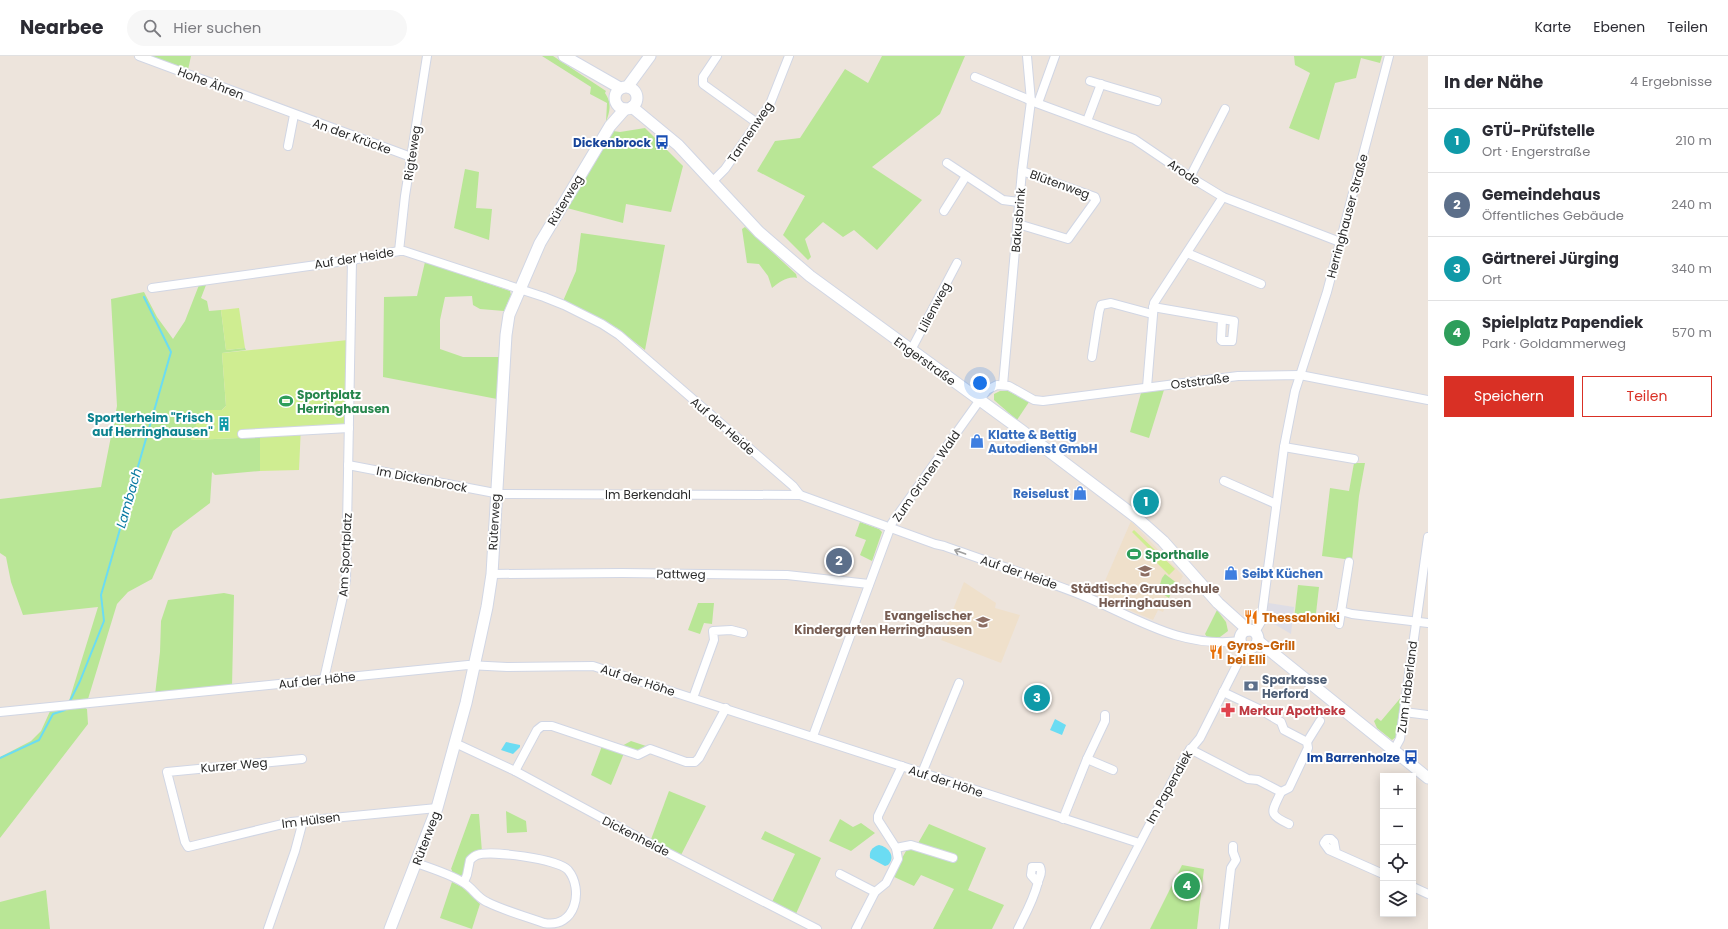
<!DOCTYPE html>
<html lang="de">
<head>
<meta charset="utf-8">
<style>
	:root { --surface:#fff; --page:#f7f7f7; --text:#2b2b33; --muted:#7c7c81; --line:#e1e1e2; --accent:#d93025 }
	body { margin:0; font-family:Poppins,sans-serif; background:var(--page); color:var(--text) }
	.controls { position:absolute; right:12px; bottom:12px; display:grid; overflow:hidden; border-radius:0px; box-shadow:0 2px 10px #0003 }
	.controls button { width:36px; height:36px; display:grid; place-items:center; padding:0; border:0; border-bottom:1px solid var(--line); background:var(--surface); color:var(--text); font:20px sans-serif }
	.you { position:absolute; left:980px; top:327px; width:14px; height:14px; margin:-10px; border:3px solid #fff; border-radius:50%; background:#1a73e8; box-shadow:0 0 0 6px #1a73e833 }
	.badge { display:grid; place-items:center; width:26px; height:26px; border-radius:50%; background:var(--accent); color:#fff; font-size:13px; font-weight:700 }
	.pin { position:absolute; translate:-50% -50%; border:2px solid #fff; box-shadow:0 1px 4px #0006 }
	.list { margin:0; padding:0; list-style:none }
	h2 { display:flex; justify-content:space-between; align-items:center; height:52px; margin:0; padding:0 16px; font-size:17px }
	h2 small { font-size:13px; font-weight:400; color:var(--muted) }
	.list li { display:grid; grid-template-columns:26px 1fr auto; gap:12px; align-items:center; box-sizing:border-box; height:64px; padding:0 16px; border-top:1px solid var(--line) }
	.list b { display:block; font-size:15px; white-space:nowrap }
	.list p { margin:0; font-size:13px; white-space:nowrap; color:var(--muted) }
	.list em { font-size:13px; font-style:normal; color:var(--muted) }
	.actions { display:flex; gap:8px; padding:12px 16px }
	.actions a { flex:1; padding:9px 0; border:1px solid var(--accent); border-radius:0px; text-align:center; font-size:14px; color:var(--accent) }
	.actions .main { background:var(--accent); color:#fff }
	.icon { flex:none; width:22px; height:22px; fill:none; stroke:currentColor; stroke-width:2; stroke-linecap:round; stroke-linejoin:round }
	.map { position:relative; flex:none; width:1428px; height:873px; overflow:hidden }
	header { display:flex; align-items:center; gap:24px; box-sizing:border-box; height:56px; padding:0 20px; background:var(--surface); border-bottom:1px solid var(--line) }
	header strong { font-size:19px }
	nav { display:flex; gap:22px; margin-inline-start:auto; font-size:14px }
	.search { width:280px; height:36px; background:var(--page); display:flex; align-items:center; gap:10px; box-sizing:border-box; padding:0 14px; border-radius:22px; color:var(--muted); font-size:15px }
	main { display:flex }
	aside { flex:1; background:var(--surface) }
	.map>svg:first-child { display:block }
	.industrial { fill:#dedde5 }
	.education { fill:#efe0cb }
	.green { fill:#b9e696 }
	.pitch { fill:#cfed91 }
	.water { fill:#6bdcf3 }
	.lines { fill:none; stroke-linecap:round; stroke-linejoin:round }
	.stream { stroke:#6bdcf3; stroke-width:2 }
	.street-casing { stroke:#d1d6e4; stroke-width:10 }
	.secondary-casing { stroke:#d1d6e4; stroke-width:13 }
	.street { stroke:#fff; stroke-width:8 }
	.secondary { stroke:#fff; stroke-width:11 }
	.oneway { stroke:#9f9f9f }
	.labels { text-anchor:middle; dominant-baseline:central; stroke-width:4; stroke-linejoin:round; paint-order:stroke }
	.street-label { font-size:12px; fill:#2a2a2a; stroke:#fff }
	.transit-label { font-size:12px; font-weight:bold; fill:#164399; stroke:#fff; text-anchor:end }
	.leisure-label { font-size:12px; font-weight:bold; fill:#27864d; stroke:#fff; text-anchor:start }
	.culture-label { font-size:12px; font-weight:bold; fill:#0d838f; stroke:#fff; text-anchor:end }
	.shop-label { font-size:12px; font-weight:bold; fill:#366cbe; stroke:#fff; text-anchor:start }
	.education-label { font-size:12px; font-weight:bold; fill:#785e54; stroke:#fff }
	.food-label { font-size:12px; font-weight:bold; fill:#c56008; stroke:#fff; text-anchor:start }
	.service-label { font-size:12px; font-weight:bold; fill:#4e5e75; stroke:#fff; text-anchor:start }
	.health-label { font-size:12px; font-weight:bold; fill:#be3a42; stroke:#fff; text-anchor:start }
	.water-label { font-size:13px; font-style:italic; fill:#087aa1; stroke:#fff }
</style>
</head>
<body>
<header>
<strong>Nearbee</strong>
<div class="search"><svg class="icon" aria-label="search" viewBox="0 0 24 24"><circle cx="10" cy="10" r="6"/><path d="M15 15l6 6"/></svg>Hier suchen</div>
<nav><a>Karte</a><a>Ebenen</a><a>Teilen</a></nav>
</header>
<main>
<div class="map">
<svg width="1428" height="873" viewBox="0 0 1428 873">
	<rect width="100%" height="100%" fill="#ede4dc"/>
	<polygon class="industrial" points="1268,547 1294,551 1291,578 1276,569 1266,567"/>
	<g class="education">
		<polygon points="1131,465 1183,520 1173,539 1171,538 1163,556 1158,554 1153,564 1098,541"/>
		<polygon points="964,526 996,547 995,552 1020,559 1001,607 941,584"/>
	</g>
	<g class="green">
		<polygon points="151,0 191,0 188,14"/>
		<path d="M542,0H553L606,35L605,37C612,47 610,55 606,66L607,47L590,38L591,31Z"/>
		<polygon points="882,0 965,0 940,58 872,111 922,144 877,194 854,174 843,181 823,166 805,183 811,201 808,204 783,179 805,140 757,115 775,85 800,82 845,13 868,27"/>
		<polygon points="1294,0 1382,0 1380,7 1361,2 1356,22 1335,27 1319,84 1289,72 1310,17 1295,9"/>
		<polygon points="645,72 683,110 671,156 626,148 623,167 567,152 613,75 620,76"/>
		<polygon points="465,113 479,116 476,152 492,153 489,184 454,172"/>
		<path d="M745,171L796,218L797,222C787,220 780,226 772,232L768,220L759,208L747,207L742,173Z"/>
		<polygon points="581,177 665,189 645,294 617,272 563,245 576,215"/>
		<polygon points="425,206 510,235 511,239 504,255 480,253 473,249 472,240 445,241 440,264 440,293 463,301 499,301 497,343 383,321 384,241 417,240"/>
		<polygon points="199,229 206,229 201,242 207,245 209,255 221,254 226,294 245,292 246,294 222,297 226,350 191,384 261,381 260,415 215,419 212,416 210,447 173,475 152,523 128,536 117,548 88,643 69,645 98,551 23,559 11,526 6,501 0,497 0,443 101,431 117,350 111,243 144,236 157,261 173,283 185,265"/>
		<polygon points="1164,334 1149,382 1130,376 1141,337"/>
		<polygon points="1000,335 1008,335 1029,346 1017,364 994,344 994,338"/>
		<polygon points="1354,407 1365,407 1359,440 1352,504 1322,500 1330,432 1349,435"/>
		<polygon points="860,466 879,473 882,476 872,505 860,499 866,484 855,480"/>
		<polygon points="1165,518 1178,528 1173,538 1171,537 1169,542 1158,535 1162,522"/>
		<polygon points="1298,529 1319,531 1315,566 1294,563"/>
		<polygon points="224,537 234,539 232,631 155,639 160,596 161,565 168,544"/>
		<polygon points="698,547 714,547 712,568 704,567 700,578 688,574"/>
		<polygon points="1217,554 1226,566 1228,575 1220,581 1207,581 1205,578"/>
		<polygon points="1403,639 1396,681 1392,684 1377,672 1374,665 1377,662 1381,665"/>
		<polygon points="82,650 87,653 88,668 0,782 0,701 31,685 41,675 51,653"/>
		<polygon points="631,685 649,691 638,697 620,691"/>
		<polygon points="602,690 624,697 611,729 591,719"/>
		<polygon points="669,735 706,750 680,801 650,786"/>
		<polygon points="506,755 526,765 527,776 507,777"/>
		<polygon points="471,758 479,758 482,796 473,798 464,818 459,822 451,819 452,814 451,813"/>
		<polygon points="840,763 853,771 861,767 875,777 851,795 829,785"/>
		<polygon points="929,768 986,792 968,834 1004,849 992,873 933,873 954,833 921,819 914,830 892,820 906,795 917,789"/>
		<polygon points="765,775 821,802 795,860 771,848 795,798 761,783"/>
		<polygon points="1182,809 1204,813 1197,873 1150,873"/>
		<polygon points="452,826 462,831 480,848 472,873 440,862"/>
		<polygon points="46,834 50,873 0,873 0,846"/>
	</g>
	<g class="pitch">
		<polygon points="239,252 245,292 226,294 221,254"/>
		<polygon points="348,284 346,368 301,370 299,414 260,415 260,381 191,384 201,354 222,354 226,350 222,297"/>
		<polygon points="1134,474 1175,513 1169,519 1150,500 1153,497 1132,476"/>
	</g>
	<g class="water">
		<polygon points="1055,663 1066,669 1062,679 1050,674"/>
		<polygon points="506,686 520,689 520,691 513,698 501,694"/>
		<path d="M879,789C889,791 896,801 888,809L885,810L870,802C869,795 872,791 879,789Z"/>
	</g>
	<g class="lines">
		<g class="stream">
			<polyline points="70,645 80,625 104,565 101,539 171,296 144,241"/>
			<polyline points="0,702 39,684 53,658 65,654"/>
		</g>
		<defs>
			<g id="street">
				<polyline points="139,0 411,101"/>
				<polyline points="717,0 703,21 703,28 757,67"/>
				<polyline points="975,21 1025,42 1031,45 1134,83 1190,121 1223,141 1340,186"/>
				<polyline points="1090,25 1157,45"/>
				<polyline points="1038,47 1055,0"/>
				<polyline points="1087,65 1101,28"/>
				<polyline points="288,90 294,59"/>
				<polyline points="947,107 1003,144 1019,146"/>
				<polyline points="1190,121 1225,53"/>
				<polyline points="712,126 725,113 770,48 789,0"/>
				<polyline points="944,155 966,120"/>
				<polyline points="1018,168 1068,183 1096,144 1095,141 1022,115"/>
				<polyline points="399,195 405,140 427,0"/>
				<polyline points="1187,197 1261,228"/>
				<path d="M152,232L352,204L399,195H404L544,241L564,249L602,268L619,279L793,430L800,439L935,488L944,490C989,506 1035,521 1079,538C1134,560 1178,593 1241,585"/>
				<polyline points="1153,251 1234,265 1232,285 1222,285 1221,284 1222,263"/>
				<polyline points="911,294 957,207"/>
				<polyline points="1092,301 1099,256 1101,249 1111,247 1152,258"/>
				<polyline points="1003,329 1022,115 1031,45 1027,0"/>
				<polyline points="1147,331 1154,247 1223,141"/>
				<polyline points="242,378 349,372"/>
				<polyline points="1284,391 1354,403"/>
				<polyline points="348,409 500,438 800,439"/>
				<polyline points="1224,425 1276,448"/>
				<polyline points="492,518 622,517 787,519 869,528"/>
				<polyline points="1341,555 1352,558 1428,567"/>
				<polyline points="1339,568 1349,506"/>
				<polyline points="1255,576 1261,566 1284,391 1295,335 1327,236 1389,0"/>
				<polyline points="324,623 343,540 346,524 352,204"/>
				<polyline points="693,642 714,584 713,575 731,574 743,577"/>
				<polyline points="0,656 468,609 507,611 593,610 1139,787"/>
				<polyline points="1404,656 1428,659"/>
				<polyline points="813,680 892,467 987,334 997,329 1009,330 1034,344 1043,345 1238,320 1300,319 1428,344"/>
				<polyline points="1307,686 1320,665"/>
				<polyline points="455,687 515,715 641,783 817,873"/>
				<polyline points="1190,693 1248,723 1258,724 1281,736 1289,732 1308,692 1307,686 1284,674 1281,666 1259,653 1223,636"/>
				<polyline points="1394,694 1400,683 1428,481"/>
				<polyline points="302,703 167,716 185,786 188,791 291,766 437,752"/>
				<polyline points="1087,703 1113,714"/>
				<polyline points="515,715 537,674 542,670 552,670 638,699 650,693 686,706 695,706 699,702 726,652"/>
				<polyline points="922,717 959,627"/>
				<path d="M1281,736C1272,756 1267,758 1289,768"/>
				<polyline points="1063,763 1087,703 1105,665 1105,659"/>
				<polyline points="896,792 911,789 953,802"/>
				<polyline points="1336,797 1334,786 1331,783 1327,783 1324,787 1329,794 1383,818"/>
				<path d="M416,807C428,811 454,820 464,827C473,832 476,841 487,846C505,855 525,860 544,867C576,873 584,833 568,814C558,803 491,794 477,799C474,800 472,802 470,804L467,819L464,826"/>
				<polyline points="840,818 875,836"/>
				<polyline points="1413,831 1428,838"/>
				<polyline points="268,873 295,795 303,765"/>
				<polyline points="856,873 875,836 886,827 898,803 896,792 878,764 878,760 902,710"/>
				<path d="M1018,873C1026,857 1034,843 1038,826C1039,821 1043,818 1040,811H1032L1031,819L1038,827"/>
				<polyline points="1095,873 1186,699 1200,682 1246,591"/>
				<polyline points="1224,873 1231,812 1236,804 1233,796 1233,790"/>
			</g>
			<g id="secondary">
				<polyline points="564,0 620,32"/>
				<polyline points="628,30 650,0"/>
				<circle cx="626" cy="42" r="11"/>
				<polyline points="632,51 678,89 759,176 810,220 1021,374 1136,461 1163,485 1218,547 1248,574"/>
				<circle cx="1249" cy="583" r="9"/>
				<polyline points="1258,585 1428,722"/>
				<polyline points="390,873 437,752 466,647 487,551 492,518 506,279 509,259 540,187 610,70 625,53"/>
			</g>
		</defs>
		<use href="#street" class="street-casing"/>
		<use href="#secondary" class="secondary-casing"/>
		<use href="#street" class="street"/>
		<use href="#secondary" class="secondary"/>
	</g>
	<defs><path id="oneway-shaft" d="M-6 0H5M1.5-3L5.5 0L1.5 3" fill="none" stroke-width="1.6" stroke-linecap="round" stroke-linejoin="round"/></defs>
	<use class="oneway" href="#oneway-shaft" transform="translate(960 496) rotate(-160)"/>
	<defs>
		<symbol id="bus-bare" viewBox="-9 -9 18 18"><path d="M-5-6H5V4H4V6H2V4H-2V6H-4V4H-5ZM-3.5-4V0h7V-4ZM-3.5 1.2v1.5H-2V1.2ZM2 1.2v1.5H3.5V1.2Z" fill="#1a4fb4" stroke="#fff" stroke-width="2.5" paint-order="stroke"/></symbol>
		<symbol id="stadium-bare" viewBox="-9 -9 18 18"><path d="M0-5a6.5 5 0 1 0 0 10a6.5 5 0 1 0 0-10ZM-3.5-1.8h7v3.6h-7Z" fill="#2e9e5b" stroke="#fff" stroke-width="2.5" paint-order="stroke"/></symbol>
		<symbol id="building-bare" viewBox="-9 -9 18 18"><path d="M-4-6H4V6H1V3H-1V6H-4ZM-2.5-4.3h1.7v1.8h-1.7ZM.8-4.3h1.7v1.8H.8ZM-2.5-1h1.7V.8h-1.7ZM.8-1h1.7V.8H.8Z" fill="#0f9aa8" stroke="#fff" stroke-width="2.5" paint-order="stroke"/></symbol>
		<symbol id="shop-bare" viewBox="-9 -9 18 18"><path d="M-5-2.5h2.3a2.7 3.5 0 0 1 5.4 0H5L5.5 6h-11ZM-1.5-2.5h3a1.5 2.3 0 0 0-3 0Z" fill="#3f7fe0" stroke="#fff" stroke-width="2.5" paint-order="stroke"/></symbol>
		<symbol id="school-bare" viewBox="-9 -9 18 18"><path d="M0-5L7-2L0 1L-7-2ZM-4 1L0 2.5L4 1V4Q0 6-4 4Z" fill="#8d6e63" stroke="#fff" stroke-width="2.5" paint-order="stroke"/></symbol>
		<symbol id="restaurant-bare" viewBox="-9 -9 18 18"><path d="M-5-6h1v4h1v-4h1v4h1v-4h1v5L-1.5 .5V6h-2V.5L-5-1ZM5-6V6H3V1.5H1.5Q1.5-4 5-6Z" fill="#e8710a" stroke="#fff" stroke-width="2.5" paint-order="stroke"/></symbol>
		<symbol id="bank-bare" viewBox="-9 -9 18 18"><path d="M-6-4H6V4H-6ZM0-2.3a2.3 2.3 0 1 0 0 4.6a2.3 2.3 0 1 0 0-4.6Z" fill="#5c6f8a" stroke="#fff" stroke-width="2.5" paint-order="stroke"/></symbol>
		<symbol id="pharmacy-bare" viewBox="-9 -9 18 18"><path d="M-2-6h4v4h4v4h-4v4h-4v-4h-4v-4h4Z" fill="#e0444e" stroke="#fff" stroke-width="2.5" paint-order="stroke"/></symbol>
	</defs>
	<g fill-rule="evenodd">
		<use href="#bus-bare" x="652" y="76" width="20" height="20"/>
		<use href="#stadium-bare" x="276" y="335" width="20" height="20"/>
		<use href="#building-bare" x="214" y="358" width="20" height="20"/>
		<use href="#shop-bare" x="967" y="375" width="20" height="20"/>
		<use href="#shop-bare" x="1070" y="427" width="20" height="20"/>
		<use href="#stadium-bare" x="1124" y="488" width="20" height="20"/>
		<use href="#school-bare" x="1135" y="505" width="20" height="20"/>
		<use href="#shop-bare" x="1221" y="507" width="20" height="20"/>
		<use href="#restaurant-bare" x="1241" y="551" width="20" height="20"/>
		<use href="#school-bare" x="973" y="556" width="20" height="20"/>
		<use href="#restaurant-bare" x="1206" y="586" width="20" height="20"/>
		<use href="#bank-bare" x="1241" y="620" width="20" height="20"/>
		<use href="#pharmacy-bare" x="1218" y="644" width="20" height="20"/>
		<use href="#bus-bare" x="1401" y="691" width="20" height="20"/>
	</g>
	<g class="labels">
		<g class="street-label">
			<text transform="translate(211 27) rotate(21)">Hohe Ähren</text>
			<text transform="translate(750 76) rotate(-56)">Tannenweg</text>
			<text transform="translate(352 80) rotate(20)">An der Krücke</text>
			<text transform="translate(412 97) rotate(-81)">Rigteweg</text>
			<text transform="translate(1184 116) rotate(34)">Arode</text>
			<text transform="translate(1060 128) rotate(20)">Blütenweg</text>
			<text transform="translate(565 144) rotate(-59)">Rüterweg</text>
			<text transform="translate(1347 160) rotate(-75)">Herringhauser Straße</text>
			<text transform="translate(1018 164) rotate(-85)">Bakusbrink</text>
			<text transform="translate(354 202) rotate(-9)">Auf der Heide</text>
			<text transform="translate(934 251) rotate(-62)">Lilienweg</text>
			<text transform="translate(925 305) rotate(36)">Engerstraße</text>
			<text transform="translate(1200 325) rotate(-7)">Oststraße</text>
			<text transform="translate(723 370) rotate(41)">Auf der Heide</text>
			<text transform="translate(926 420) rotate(-55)">Zum Grünen Wald</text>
			<text transform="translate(422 423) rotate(11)">Im Dickenbrock</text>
			<text x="648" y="438">Im Berkendahl</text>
			<text transform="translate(494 466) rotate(-87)">Rüterweg</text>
			<text transform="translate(345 499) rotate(-87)">Am Sportplatz</text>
			<text transform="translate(1019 516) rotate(19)">Auf der Heide</text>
			<text transform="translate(681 518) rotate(1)">Pattweg</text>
			<text transform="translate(317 624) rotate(-6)">Auf der Höhe</text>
			<text transform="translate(638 624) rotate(18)">Auf der Höhe</text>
			<text transform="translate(1407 631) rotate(-83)">Zum Haberland</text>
			<text transform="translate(234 709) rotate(-5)">Kurzer Weg</text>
			<text transform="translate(946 725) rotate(18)">Auf der Höhe</text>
			<text transform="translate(1169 731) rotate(-61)">Im Papendiek</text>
			<text transform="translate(311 764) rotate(-7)">Im Hülsen</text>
			<text transform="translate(636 780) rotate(27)">Dickenheide</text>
			<text transform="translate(426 782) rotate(-69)">Rüterweg</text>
		</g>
		<g class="transit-label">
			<text x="651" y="86">Dickenbrock</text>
			<text x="1400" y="701">Im Barrenholze</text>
		</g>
		<g class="leisure-label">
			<text x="297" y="338">Sportplatz<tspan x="297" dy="14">Herringhausen</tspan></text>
			<text x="1145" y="498">Sporthalle</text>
		</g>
		<g class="culture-label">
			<text x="213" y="361">Sportlerheim "Frisch<tspan x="213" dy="14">auf Herringhausen"</tspan></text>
		</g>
		<g class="shop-label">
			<text x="988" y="378">Klatte &amp; Bettig<tspan x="988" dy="14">Autodienst GmbH</tspan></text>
			<text x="1069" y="437" text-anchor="end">Reiselust</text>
			<text x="1242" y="517">Seibt Küchen</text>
		</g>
		<g class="education-label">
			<text x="1145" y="532">Städtische Grundschule<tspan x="1145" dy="14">Herringhausen</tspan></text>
			<text x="972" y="559" text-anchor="end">Evangelischer<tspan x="972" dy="14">Kindergarten Herringhausen</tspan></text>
		</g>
		<g class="food-label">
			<text x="1262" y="561">Thessaloniki</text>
			<text x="1227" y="589">Gyros-Grill<tspan x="1227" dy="14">bei Elli</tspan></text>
		</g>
		<g class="service-label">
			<text x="1262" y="623">Sparkasse<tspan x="1262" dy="14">Herford</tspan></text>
		</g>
		<g class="health-label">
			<text x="1239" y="654">Merkur Apotheke</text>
		</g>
		<g class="water-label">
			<text transform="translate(129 442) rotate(-74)">Lambach</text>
		</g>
	</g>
</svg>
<div class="controls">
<button>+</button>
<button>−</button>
<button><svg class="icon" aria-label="locate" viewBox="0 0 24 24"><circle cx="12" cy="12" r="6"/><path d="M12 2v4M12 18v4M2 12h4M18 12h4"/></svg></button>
<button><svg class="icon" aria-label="layers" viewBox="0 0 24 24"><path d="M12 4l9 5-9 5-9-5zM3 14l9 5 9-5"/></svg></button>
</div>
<div class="you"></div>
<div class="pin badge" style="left:1146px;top:446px;background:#0f9aa8">1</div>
<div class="pin badge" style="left:839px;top:505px;background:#5c6f8a">2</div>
<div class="pin badge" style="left:1037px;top:642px;background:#0f9aa8">3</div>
<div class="pin badge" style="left:1187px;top:830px;background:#2e9e5b">4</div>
</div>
<aside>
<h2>In der Nähe<small>4 Ergebnisse</small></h2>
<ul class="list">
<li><span class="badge" style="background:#0f9aa8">1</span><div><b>GTÜ-Prüfstelle</b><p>Ort · Engerstraße</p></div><em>210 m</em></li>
<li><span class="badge" style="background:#5c6f8a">2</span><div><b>Gemeindehaus</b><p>Öffentliches Gebäude</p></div><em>240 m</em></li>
<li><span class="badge" style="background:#0f9aa8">3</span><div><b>Gärtnerei Jürging</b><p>Ort</p></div><em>340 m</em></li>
<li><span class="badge" style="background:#2e9e5b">4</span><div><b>Spielplatz Papendiek</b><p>Park · Goldammerweg</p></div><em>570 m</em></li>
</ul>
<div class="actions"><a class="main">Speichern</a><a>Teilen</a></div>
</aside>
</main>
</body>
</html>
